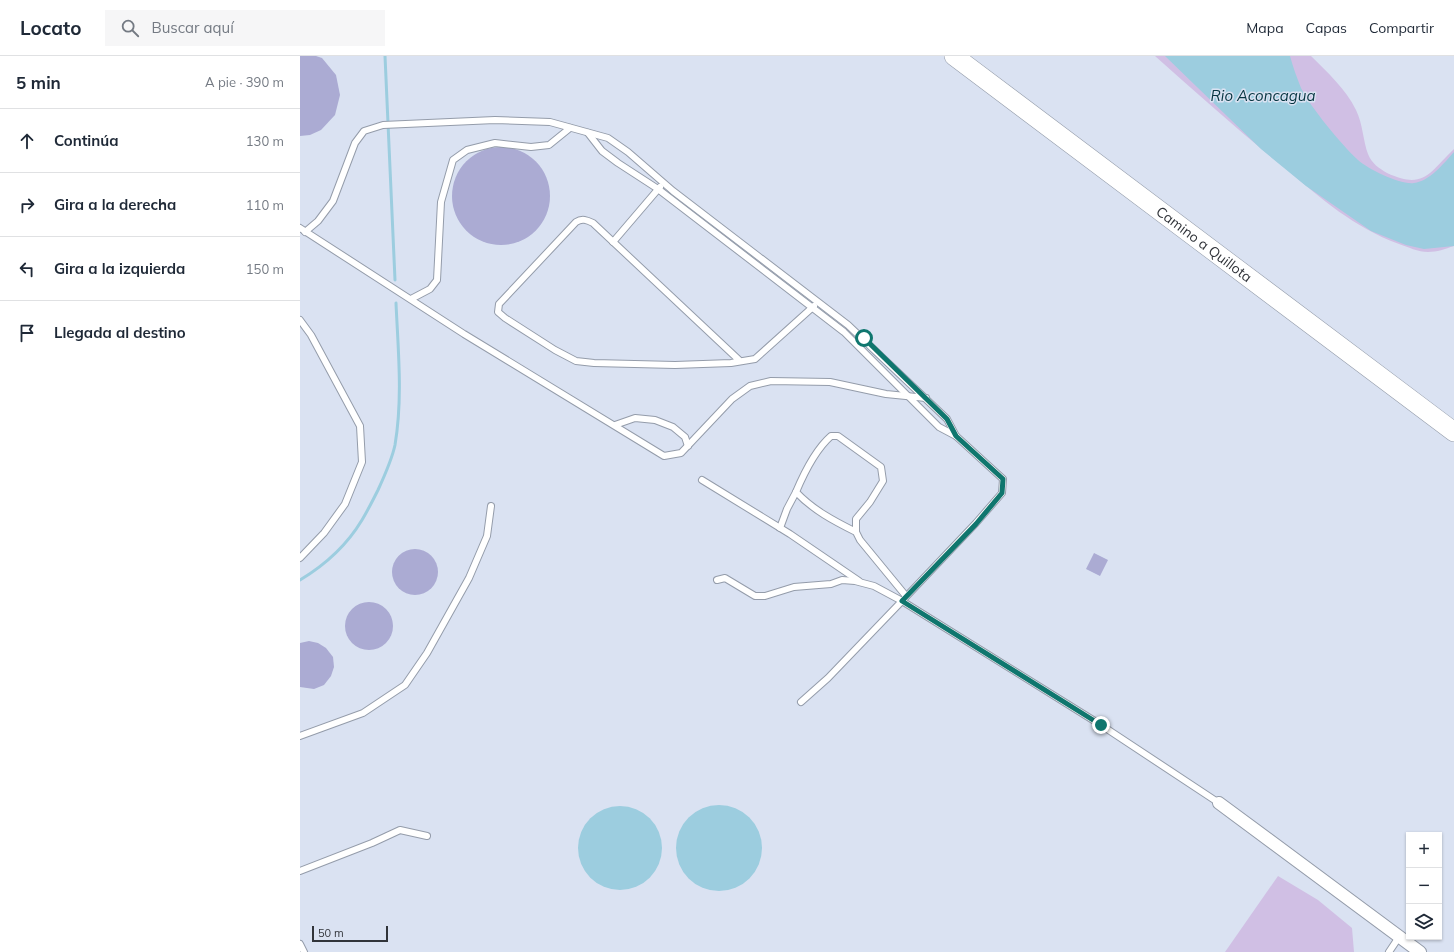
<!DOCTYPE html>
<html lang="es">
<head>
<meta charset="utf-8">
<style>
	:root { --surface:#fff; --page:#f6f6f7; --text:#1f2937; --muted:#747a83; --line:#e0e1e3 }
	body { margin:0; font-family:Mulish,sans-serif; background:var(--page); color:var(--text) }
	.controls { position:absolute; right:12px; bottom:12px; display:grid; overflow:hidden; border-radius:0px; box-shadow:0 1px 3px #0004 }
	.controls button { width:36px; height:36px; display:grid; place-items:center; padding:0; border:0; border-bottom:1px solid var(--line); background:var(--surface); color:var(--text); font:20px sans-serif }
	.scale { position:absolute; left:12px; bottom:10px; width:76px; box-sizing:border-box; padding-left:4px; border:2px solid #31343a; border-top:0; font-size:11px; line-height:14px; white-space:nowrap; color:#31343a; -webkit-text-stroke:3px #dae2f2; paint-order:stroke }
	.stop { position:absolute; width:12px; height:12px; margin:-9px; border:3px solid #0f766e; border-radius:50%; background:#fff }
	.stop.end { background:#0f766e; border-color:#fff; box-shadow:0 1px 4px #0008 }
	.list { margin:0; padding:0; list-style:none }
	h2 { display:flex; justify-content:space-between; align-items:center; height:52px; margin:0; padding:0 16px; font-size:17px }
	h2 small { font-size:13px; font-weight:400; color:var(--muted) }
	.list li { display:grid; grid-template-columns:26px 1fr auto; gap:12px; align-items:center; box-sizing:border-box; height:64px; padding:0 16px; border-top:1px solid var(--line) }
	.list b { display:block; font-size:15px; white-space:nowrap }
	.list em { font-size:13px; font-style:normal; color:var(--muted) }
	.icon { flex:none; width:22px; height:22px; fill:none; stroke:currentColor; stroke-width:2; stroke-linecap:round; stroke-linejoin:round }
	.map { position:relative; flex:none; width:1154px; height:896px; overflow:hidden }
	header { display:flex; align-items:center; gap:24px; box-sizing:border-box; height:56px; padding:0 20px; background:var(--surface); border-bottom:1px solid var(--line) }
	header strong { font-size:19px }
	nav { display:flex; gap:22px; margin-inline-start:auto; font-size:14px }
	.search { width:280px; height:36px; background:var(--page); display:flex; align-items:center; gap:10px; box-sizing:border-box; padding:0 14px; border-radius:0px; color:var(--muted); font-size:15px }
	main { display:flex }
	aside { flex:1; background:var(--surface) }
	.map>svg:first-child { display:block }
	.green { fill:#d0bfe4 }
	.water { fill:#9ccddf }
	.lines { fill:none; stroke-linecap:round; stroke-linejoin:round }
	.stream { stroke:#9ccddf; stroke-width:3 }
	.building { fill:#ababd3 }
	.lane-casing { stroke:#949caa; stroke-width:8 }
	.street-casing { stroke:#949caa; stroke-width:14 }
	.primary-casing { stroke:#949caa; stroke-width:20 }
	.lane { stroke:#fff; stroke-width:6 }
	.street { stroke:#fff; stroke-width:12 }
	.primary { stroke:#fff; stroke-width:19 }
	.route { stroke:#0f766e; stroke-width:5 }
	.labels { text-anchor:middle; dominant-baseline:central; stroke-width:3; stroke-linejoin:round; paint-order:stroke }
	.street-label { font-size:14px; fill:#31343a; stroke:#dae2f2 }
	.water-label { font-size:15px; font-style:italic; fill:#063541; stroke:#dae2f2 }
</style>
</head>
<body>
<header>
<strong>Locato</strong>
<div class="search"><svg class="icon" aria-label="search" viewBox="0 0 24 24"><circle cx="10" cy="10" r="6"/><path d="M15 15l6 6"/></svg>Buscar aquí</div>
<nav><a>Mapa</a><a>Capas</a><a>Compartir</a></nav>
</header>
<main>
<aside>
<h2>5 min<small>A pie · 390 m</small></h2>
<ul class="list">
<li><svg class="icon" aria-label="ahead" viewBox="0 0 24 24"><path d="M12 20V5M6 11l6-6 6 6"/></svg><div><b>Continúa</b></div><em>130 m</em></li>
<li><svg class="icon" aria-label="right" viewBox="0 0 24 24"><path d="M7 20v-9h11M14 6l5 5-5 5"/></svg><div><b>Gira a la derecha</b></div><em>110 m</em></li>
<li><svg class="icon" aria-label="left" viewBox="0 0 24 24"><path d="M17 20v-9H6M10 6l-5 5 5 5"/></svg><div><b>Gira a la izquierda</b></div><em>150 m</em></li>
<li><svg class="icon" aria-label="arrive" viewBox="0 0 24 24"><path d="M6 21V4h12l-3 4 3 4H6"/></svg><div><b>Llegada al destino</b></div></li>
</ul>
</aside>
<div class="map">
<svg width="1154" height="896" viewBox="0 0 1154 896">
	<rect width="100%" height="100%" fill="#dae2f2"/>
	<g class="green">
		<path d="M855,0H1011C1027,16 1046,33 1056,54C1063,68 1063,85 1068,98C1072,108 1079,112 1087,117C1124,134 1129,117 1154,93V190C1145,193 1137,196 1128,196C1118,196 1108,191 1099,188C1053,171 1022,143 986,113C941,77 898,38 855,0Z"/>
		<polygon points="978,820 1018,844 1052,872 1054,896 925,896"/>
	</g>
	<g class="water">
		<path d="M865,0H990C993,11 997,22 1001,32C1011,52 1041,88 1058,104C1068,113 1100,129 1114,127C1130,125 1143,108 1154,96V190L1124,193L1106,189L1071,175L1006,130L961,93Z"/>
		<circle cx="419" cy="792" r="43"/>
		<circle cx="320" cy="792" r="42"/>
	</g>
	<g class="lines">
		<g class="stream">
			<polyline points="85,0 95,224"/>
			<path d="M0,524C25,509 47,489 62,464C68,454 73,444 78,434C84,421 92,403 95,389C103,342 98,293 96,247"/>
		</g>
	</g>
	<g class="building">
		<polygon points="0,0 16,0 22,2 36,19 40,39 35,59 21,74 10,79 0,80"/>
		<circle cx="201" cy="140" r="49"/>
		<circle cx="115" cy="516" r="23"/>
		<polygon points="794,497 808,504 800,520 786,513"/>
		<circle cx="69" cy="570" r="24"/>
		<polygon points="9,585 18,587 26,592 33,601 34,611 31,620 24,629 14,633 0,631 0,587"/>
	</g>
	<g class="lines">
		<defs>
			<g id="lane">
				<polyline points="288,77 302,95 318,107 358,133 544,276 639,371 656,380 703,423 702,437 676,467 602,545 801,669 919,747"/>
				<polyline points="0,172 164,278 364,400 381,397 432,343 450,330 471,325 530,326 586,338 626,342"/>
				<polyline points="5,176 18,165 33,145 55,87 64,75 83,69 195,64 250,66 308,82 328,96 373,135 548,269 647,363 656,380"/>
				<polyline points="313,186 360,131"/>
				<polyline points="111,243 130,233 137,224 141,146 153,104 167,94 195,87 231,91 249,89 270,72"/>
				<polyline points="0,264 11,279 60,370 62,406 45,448 24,477 0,502"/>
				<path d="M440,305L293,167C287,164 282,162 276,166L199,248L198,256L205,262L255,294L276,305L294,307L375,309L431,307L455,303L514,250"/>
				<polyline points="315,369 335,362 355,364 373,371 385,381 388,390"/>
				<polyline points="402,424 490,478 559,525"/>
				<polyline points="480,472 487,453 496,436"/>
				<path d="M556,476C534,465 513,454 496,436C504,417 515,394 531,380H538L581,411L583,425L570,446L556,463V476L560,484L606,540"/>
				<polyline points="417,524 425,522 455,540 465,540 494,531 531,528 542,524 555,525 574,530 602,545 528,622 501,646"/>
				<polyline points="0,680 63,657 105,629 127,597 169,522 187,480 191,450"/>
				<polyline points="0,815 72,787 100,774 127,780"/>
				<polyline points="0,888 4,896"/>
				<polyline points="1089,896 1099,881"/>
			</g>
			<polyline id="street" points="919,747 1120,896"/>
			<g id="primary">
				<path id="s1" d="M654,0L1154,376"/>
			</g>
		</defs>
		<use href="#lane" class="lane-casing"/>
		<use href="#street" class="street-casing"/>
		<use href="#primary" class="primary-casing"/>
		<use href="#lane" class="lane"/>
		<use href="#street" class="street"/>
		<use href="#primary" class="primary"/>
	</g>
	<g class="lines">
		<polyline class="route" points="564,282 647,363 656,380 703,423 702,437 676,468 602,545 801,669"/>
	</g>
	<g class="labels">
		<g class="street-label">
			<text stroke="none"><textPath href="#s1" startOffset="313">Camino a Quillota</textPath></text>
		</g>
		<g class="water-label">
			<text x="963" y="39">Rio Aconcagua</text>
		</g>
	</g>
</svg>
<div class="controls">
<button>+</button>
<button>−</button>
<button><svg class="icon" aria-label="layers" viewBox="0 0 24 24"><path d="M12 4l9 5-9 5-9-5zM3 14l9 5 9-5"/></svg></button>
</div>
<div class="scale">50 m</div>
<div class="stop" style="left:564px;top:282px"></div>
<div class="stop end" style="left:801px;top:669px"></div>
</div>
</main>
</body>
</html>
